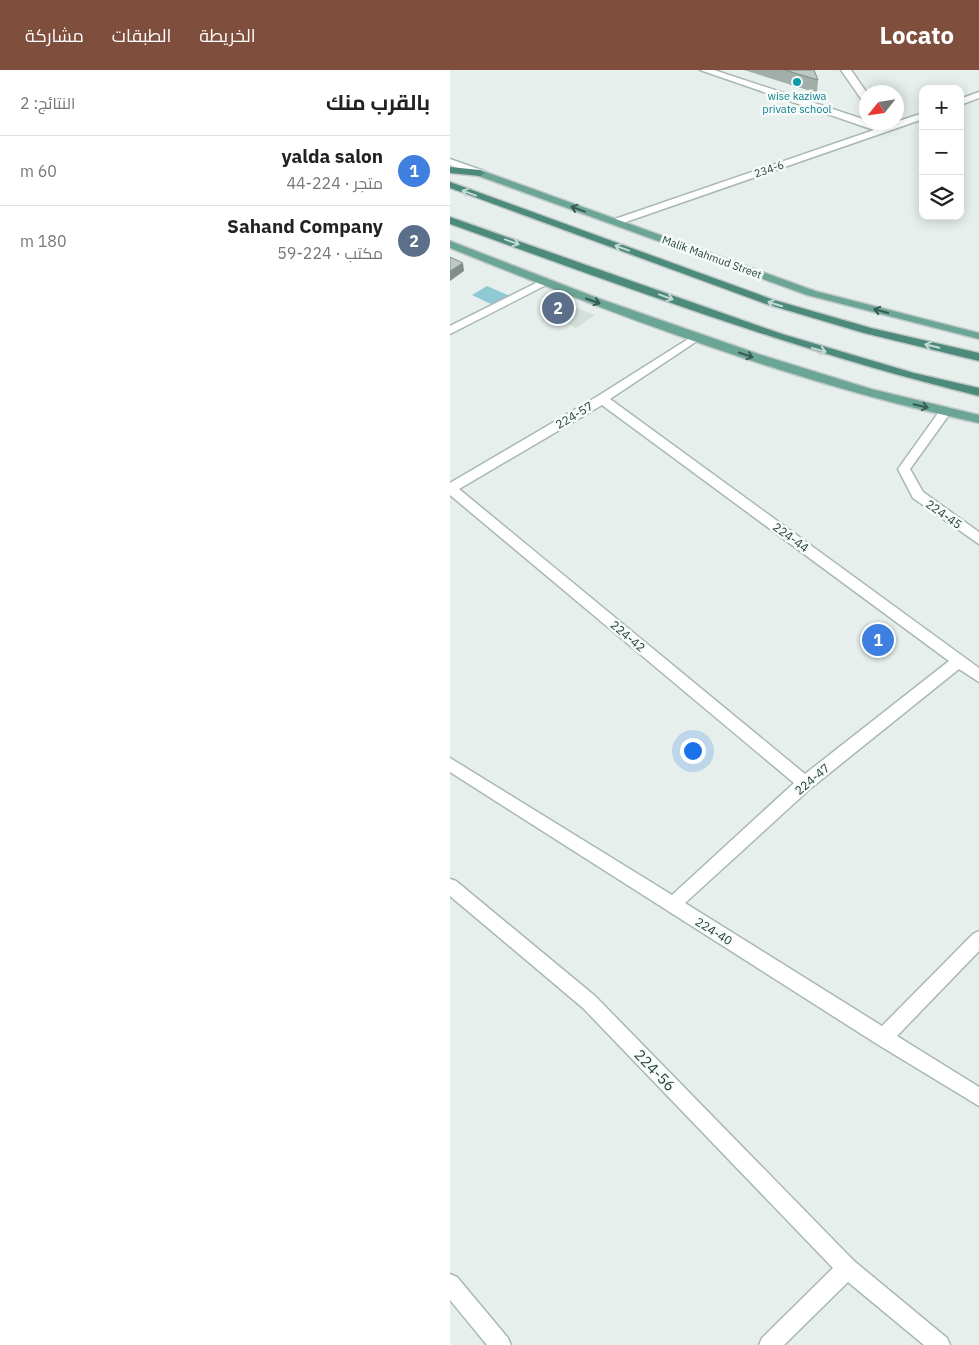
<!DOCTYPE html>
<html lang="ar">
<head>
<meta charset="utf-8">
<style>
	:root { --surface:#fff; --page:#f2f2f2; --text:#222; --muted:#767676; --line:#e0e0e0; --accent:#804e3d }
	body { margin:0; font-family:"IBM Plex Sans",Cairo,sans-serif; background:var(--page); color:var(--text); direction:rtl }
	.controls { position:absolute; right:15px; top:15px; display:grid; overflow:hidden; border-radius:10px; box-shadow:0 2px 12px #0003 }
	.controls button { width:45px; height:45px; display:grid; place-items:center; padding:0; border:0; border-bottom:1px solid var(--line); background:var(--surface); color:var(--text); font:25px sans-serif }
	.compass { position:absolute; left:409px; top:15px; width:45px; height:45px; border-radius:50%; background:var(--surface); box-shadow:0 2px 12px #0003; rotate:240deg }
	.you { position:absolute; left:242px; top:680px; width:18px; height:18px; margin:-12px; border:4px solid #fff; border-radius:50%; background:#1a73e8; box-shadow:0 0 0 8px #1a73e833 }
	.badge { display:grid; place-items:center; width:32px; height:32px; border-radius:50%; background:var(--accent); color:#fff; font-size:16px; font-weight:700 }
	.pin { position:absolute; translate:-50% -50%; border:2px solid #fff; box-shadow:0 1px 5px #0006 }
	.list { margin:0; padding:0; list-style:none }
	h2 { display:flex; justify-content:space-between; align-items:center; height:65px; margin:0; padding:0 20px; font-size:21px }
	h2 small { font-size:16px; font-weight:400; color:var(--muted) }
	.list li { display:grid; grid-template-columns:32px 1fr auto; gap:15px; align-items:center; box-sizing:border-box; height:70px; padding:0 20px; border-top:1px solid var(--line) }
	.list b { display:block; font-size:19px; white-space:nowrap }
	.list p { margin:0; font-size:16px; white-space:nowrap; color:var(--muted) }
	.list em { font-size:16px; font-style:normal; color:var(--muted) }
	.icon { flex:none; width:28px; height:28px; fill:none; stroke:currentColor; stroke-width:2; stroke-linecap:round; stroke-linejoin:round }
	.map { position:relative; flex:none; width:529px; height:1275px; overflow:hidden; direction:ltr }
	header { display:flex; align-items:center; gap:30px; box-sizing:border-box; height:70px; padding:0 25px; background:var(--accent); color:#fff }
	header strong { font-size:24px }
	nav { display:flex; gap:28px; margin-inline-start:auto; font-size:18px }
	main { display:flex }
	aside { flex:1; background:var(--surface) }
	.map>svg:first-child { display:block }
	.built { fill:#d4dfda }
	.water { fill:#8ec9d4 }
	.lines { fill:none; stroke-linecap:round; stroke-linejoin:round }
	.minor-casing { stroke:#a8b8b2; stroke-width:3 }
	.secondary-casing { stroke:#a4bbb3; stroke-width:3 }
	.primary-casing { stroke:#c2cac8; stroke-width:3 }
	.trunk-casing { stroke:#c2cac8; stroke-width:3 }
	.minor { fill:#fff; fill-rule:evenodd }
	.secondary { fill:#fff; fill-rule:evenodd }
	.primary { fill:#6aa596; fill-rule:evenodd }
	.trunk { fill:#4c8a7c; fill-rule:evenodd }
	.wall { fill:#a1aea9 }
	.shaded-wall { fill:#838d89 }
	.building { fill:#bbcac4; stroke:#838d89 }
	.oneway { stroke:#c4d9d4 }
	.oneway2 { stroke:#365b51 }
	.culture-dot { fill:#0f9aa8; stroke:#f7fbf9; stroke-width:2 }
	.labels { text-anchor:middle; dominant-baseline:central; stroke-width:5; stroke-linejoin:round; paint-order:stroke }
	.far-culture-label { font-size:11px; fill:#0d838f; stroke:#f7fbf9 }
	.far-street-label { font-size:11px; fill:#24423a; stroke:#f7fbf9 }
	.street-label { font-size:12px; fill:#24423a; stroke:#f7fbf9 }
	.near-street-label { font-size:15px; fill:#24423a; stroke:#f7fbf9 }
</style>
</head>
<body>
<header>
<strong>Locato</strong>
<nav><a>الخريطة</a><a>الطبقات</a><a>مشاركة</a></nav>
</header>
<main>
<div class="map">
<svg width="529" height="1275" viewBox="0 0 529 1275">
	<rect width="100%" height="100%" fill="#e6efeb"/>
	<polygon class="built" points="127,238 145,245 126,258 110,250"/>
	<polygon class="water" points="37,216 62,227 45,236 22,225"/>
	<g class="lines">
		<defs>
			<g id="minor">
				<polygon points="250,0 264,0 434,56 473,43 473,49 170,154 162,154 162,150 424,60"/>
				<polygon points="391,0 401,0 417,23 417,34 414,33"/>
				<polygon points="529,22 529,28 510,35 510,29"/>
				<polygon points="92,210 96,211 96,215 0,264 0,256"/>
				<path d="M246,264L250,265V269L160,329L529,598V612L509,599L361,718L235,833L432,956L523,864L529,861V881L447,966L529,1017V1036L427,974L0,702V688L222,825L344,713L0,425V413L148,326ZM152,335L499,591L355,704L9,419Z"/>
				<polygon points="495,338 501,342 460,399 473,422 529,462 529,474 463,428 448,399 491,339"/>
				<polygon points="0,809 6,811 145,926 404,1191 497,1268 500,1275 474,1275 398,1212 334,1275 309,1275 312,1268 383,1198 133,938 0,826"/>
			</g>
			<g id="secondary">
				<polygon points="0,89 34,101 35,103 30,106 0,95"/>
				<polygon points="0,1204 7,1207 58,1268 61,1275 37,1275 0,1230"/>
			</g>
			<g id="primary">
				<polygon points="30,100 365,221 529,263 529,269 357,225 26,105 25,103"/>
				<path d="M0,171L150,229L311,285L421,319L529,345V353C356,316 189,254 25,188L0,178Z"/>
			</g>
			<g id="trunk">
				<polygon points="0,97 30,100 35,103 30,106 0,103"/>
				<polygon points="0,112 324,230 421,258 529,283 529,291 414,263 316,234 0,118"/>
				<path d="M0,147L332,264L464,303L529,318V326C348,282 175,217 0,154Z"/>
			</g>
		</defs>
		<use href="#minor" class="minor-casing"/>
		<use href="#secondary" class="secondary-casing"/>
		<use href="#primary" class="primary-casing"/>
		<use href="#trunk" class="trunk-casing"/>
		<use href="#minor" class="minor"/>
		<use href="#secondary" class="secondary"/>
		<use href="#primary" class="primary"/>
		<use href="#trunk" class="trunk"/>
	</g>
	<g class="wall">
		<polygon points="294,0 364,0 368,10 367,23"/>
		<polygon points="91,234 125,237 110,248 92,239"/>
	</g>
	<g class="shaded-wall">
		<polygon points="13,193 14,201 0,211 0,201"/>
		<polygon points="125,233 125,237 110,248 109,243"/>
	</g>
	<g class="building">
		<polygon points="335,0 364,0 368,10"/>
		<polygon points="0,187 13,193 0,201"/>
		<polygon points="105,224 125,233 109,243 91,234"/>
	</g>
	<defs><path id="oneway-shaft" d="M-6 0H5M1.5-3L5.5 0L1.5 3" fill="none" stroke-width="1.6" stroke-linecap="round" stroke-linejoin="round" transform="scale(1.25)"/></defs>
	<g class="oneway">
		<use href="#oneway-shaft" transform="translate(19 123) rotate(-160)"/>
		<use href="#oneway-shaft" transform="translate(62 172) rotate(20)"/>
		<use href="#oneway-shaft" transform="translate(172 178) rotate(-160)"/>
		<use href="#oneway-shaft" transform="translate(216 227) rotate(20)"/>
		<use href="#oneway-shaft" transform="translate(325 234) rotate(-163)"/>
		<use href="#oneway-shaft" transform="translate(482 276) rotate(-166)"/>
		<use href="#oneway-shaft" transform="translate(369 280) rotate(16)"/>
	</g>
	<g class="oneway2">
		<use href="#oneway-shaft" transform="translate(128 139) rotate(-160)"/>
		<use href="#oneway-shaft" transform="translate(143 231) rotate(19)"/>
		<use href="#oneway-shaft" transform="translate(431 241) rotate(-165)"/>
		<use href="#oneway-shaft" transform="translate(296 285) rotate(19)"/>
		<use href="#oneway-shaft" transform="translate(471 336) rotate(14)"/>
	</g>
	<circle class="culture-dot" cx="347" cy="12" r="5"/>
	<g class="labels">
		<g class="far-culture-label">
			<text x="347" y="26">wise kaziwa<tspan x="347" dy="13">private school</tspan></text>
		</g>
		<g class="far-street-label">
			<text transform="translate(319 99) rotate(-19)">234-6</text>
			<text transform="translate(262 187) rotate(20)">Malik Mahmud Street</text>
		</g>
		<g class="street-label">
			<text transform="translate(124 345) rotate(-31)">224-57</text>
			<text transform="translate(494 444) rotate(35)">224-45</text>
			<text transform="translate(341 467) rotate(36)">224-44</text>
			<text transform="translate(178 566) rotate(40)">224-42</text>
			<text transform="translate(362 709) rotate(-40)">224-47</text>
			<text transform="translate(264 861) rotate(32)">224-40</text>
		</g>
		<g class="near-street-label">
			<text transform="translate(205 1000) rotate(46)">224-56</text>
		</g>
	</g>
</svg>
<div class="controls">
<button>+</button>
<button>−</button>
<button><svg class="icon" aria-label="layers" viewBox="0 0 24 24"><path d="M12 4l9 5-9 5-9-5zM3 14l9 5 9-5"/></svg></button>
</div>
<svg class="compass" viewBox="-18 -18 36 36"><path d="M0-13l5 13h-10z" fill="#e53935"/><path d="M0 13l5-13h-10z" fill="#767676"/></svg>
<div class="you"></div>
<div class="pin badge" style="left:428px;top:570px;background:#3f7fe0">1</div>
<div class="pin badge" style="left:108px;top:238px;background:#5c6f8a">2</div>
</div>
<aside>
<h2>بالقرب منك<small>النتائج: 2</small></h2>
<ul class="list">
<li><span class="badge" style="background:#3f7fe0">1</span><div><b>yalda salon</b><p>متجر · 224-44</p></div><em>60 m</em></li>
<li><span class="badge" style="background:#5c6f8a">2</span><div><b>Sahand Company</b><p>مكتب · 224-59</p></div><em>180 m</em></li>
</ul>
</aside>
</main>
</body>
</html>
